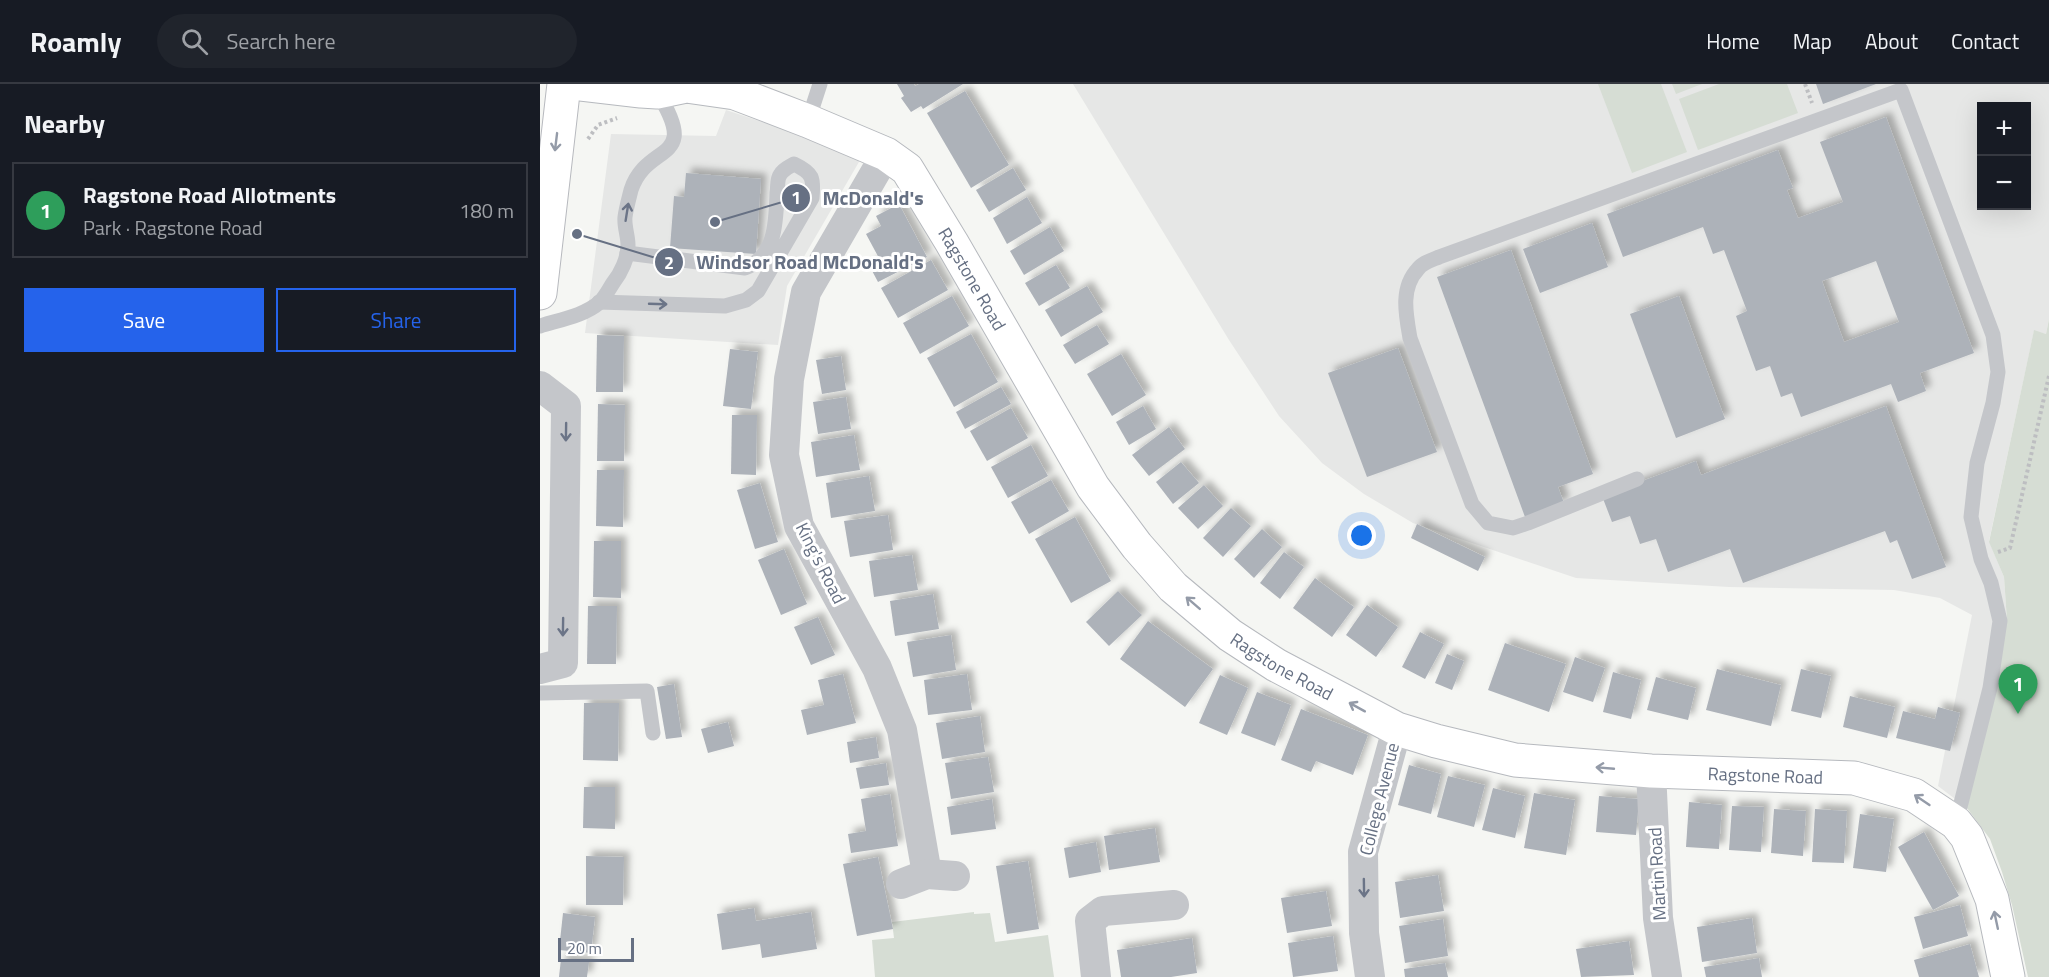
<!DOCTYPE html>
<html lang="en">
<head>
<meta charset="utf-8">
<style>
	:root { --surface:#171b24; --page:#20242c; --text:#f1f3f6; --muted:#9ea1a6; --line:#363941; --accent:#2563eb }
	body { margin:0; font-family:"Titillium Web",sans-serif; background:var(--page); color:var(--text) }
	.controls { position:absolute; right:18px; top:18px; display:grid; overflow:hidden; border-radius:0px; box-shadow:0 6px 24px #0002 }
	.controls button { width:54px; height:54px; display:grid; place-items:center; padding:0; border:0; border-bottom:2px solid var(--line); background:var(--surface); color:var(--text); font:30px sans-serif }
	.scale { position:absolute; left:18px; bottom:15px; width:76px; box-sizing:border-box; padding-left:6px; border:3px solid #667083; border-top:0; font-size:16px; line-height:21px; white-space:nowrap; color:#667083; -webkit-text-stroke:4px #fff; paint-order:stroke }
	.you { position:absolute; left:822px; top:452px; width:21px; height:21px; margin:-15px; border:4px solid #fff; border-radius:50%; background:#1a73e8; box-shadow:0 0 0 9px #1a73e833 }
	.badge { display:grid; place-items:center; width:39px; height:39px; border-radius:50%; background:var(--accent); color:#fff; font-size:20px; font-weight:700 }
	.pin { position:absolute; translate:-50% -50px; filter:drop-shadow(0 2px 3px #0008) }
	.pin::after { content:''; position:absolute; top:32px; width:21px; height:18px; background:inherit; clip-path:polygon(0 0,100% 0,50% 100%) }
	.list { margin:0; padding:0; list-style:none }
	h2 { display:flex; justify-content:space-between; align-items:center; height:78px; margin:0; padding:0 24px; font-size:26px }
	h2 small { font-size:20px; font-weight:400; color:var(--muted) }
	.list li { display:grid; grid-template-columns:39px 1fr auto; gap:18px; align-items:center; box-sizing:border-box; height:96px; margin:0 12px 12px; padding:0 12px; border:2px solid var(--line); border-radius:0px }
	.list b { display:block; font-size:22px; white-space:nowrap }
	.list p { margin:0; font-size:20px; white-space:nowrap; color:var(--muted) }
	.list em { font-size:20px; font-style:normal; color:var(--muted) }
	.actions { display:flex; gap:12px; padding:18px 24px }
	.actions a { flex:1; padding:14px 0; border:2px solid var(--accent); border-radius:0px; text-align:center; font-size:21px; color:var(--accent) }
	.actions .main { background:var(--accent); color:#fff }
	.icon { flex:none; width:33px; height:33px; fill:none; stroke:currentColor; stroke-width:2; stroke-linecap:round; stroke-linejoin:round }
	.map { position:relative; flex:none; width:1509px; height:893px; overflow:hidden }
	header { display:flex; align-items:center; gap:36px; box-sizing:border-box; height:84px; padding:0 30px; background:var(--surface); border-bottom:2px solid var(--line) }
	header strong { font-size:28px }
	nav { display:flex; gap:33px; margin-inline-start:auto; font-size:21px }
	.search { width:420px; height:54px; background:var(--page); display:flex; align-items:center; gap:15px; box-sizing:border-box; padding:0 21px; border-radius:33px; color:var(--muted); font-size:22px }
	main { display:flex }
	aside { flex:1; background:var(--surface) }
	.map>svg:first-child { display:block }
	.built { fill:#e6e7e6; fill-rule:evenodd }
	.green { fill:#d6ddd4 }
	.building { fill:#adb2b9; fill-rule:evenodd; filter:url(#shadow) }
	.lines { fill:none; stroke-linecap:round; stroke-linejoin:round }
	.secondary-casing { stroke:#b6b9be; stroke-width:35 }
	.primary-casing { stroke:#b7b9be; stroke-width:35 }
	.path { stroke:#bdbec1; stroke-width:4; stroke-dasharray:3 3; stroke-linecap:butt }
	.lane { stroke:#c4c6ca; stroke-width:15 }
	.street { stroke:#c4c6ca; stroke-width:30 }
	.secondary { stroke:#fff; stroke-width:33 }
	.primary { stroke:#fff; stroke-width:33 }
	.oneway { stroke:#949ba8 }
	.oneway2 { stroke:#6b7487 }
	.labels { text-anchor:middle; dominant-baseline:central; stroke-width:6; stroke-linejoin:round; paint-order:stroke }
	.street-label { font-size:18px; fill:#667083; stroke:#fff }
	.leader { fill:none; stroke:#667083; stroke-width:2 }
	.callout-dot { fill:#667083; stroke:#fff; stroke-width:2 }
	.mark-label { font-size:18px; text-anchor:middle; font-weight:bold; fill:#fff }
	.callout-label { font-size:20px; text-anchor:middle; font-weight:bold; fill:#667083; stroke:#fff; stroke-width:6; stroke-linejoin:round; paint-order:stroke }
</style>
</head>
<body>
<header>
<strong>Roamly</strong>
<div class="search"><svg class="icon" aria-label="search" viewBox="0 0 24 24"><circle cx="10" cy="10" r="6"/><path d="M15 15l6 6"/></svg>Search here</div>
<nav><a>Home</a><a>Map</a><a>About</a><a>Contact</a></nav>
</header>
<main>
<aside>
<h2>Nearby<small></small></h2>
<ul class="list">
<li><span class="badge" style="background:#2e9e5b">1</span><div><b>Ragstone Road Allotments</b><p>Park · Ragstone Road</p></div><em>180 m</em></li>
</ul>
<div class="actions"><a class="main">Save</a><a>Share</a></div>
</aside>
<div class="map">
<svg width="1509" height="893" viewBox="0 0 1509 893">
	<defs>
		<filter id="shadow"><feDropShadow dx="5.5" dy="-5.5" stdDeviation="3" flood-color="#0004"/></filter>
	</defs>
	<rect width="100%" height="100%" fill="#f5f6f3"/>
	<g class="built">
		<path d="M533,0H1509V235L1506,250L1494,247L1449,457L1464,493L1467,537L1427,724L1398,702L1432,531L1400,514L1354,506L1189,503L1036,494L873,439L824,410L782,379L739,332L689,256ZM1442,22H1486V122H1442Z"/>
		<polygon points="186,26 323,71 247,202 238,261 45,249 71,50 176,52"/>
	</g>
	<g class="green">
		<polygon points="1058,0 1121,0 1147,68 1092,89"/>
		<polygon points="1132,0 1162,0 1136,10"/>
		<polygon points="1179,0 1247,0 1258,29 1158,66 1139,15"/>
		<polygon points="1509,235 1509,893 1488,893 1472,821 1462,788 1450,755 1427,724 1467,537 1464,493 1449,458 1494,246 1506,250"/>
		<polygon points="434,828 434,830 450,829 455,858 508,851 514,893 335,893 332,856 354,854 352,838"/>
	</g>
	<g class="building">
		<polygon points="357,0 374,0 375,2 379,0 423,0 383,25 381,22 371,28 361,14 364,12"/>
		<polygon points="1276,0 1336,0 1283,20"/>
		<polygon points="425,7 469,81 431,104 387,29"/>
		<path d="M1346,33L1434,269L1380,289L1386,307L1358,318L1351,300L1261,333L1252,309L1241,313L1230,282L1216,287L1196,232L1207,227L1184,166L1173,170L1163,143L1083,173L1067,130L1238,66L1253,104L1247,106L1258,134L1303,118L1280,58ZM1336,177L1359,238L1304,258L1282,197Z"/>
		<polygon points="473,84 486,106 449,128 436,106"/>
		<polygon points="146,89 221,95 216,170 130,164 134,112 144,113"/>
		<polygon points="487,113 502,139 467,160 453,134"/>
		<polygon points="359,120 387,173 338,198 329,181 340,176 326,150 341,142 336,132"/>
		<polygon points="1052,139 1068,183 1000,209 983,165"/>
		<polygon points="510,143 524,167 484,191 470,167"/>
		<polygon points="971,166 1053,390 1018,403 1024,419 985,433 897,193"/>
		<polygon points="391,176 408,206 358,234 341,204"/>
		<polygon points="516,181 530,204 499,222 485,199"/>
		<polygon points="547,202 563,228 521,253 505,226"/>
		<polygon points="412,212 429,242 380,270 363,239"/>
		<polygon points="1139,212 1185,335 1136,354 1090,230"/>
		<polygon points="557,241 569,260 535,280 523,261"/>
		<polygon points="431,250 458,298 414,323 387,274"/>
		<polygon points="57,251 84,252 83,308 56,308"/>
		<polygon points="858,264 897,368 827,393 788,289"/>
		<polygon points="190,265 218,268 211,325 183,322"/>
		<polygon points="581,270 606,311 572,332 547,290"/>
		<polygon points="301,272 306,306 282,310 276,276"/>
		<polygon points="461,303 471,320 425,345 416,328"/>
		<polygon points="306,313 311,345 278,350 273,318"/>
		<polygon points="58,320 85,321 84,377 57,377"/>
		<polygon points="603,322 616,345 589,361 576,338"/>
		<polygon points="1346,322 1406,483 1372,495 1357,456 1350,459 1345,447 1203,499 1190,465 1128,488 1116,455 1100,460 1090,432 1072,438 1062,412 1156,377 1161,391"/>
		<polygon points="471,324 488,354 447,377 430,347"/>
		<polygon points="192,331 217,331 216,391 191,390"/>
		<polygon points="629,343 645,365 609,392 592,371"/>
		<polygon points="314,351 320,386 276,393 271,358"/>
		<polygon points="491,361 508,392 468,414 451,383"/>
		<polygon points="641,378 659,399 633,420 616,398"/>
		<polygon points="57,386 84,386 83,443 56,442"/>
		<polygon points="329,392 335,427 291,434 286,399"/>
		<polygon points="511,396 529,427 489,450 471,418"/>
		<polygon points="220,399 238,458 215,465 197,406"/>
		<polygon points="664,401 683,422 658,445 638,424"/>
		<polygon points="691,424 711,442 683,473 663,454"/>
		<polygon points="348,431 353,466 310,473 304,437"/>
		<polygon points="535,433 571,497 531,519 495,455"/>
		<polygon points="877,440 945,473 938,487 871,454"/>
		<polygon points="722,445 742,463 714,494 694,475"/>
		<polygon points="54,457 81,457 81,514 53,513"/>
		<polygon points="244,465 267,520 241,531 218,476"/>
		<polygon points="744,468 764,483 740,515 720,499"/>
		<polygon points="372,471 378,506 334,513 329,477"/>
		<polygon points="775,494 814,523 792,553 753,524"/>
		<polygon points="578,507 602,531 569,562 546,538"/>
		<polygon points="393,510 399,545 355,552 350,517"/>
		<polygon points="827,521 858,543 836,573 806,551"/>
		<polygon points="48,522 77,522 76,580 47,580"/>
		<polygon points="278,533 295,571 271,581 254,543"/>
		<polygon points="608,537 673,585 645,623 580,575"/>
		<polygon points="880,548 904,560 885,595 862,583"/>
		<polygon points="411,551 416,586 373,593 367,558"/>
		<polygon points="965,559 1026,580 1009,628 948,606"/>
		<polygon points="907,570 924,577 912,606 895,599"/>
		<polygon points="1035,573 1065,584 1053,618 1023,608"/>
		<polygon points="1177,585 1241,601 1231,642 1166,626"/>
		<polygon points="1261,585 1291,592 1281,634 1251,627"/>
		<polygon points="1073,588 1101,596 1091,635 1063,628"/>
		<polygon points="303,590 316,639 267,651 261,626 284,621 278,596"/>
		<polygon points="427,590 432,626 388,631 384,596"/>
		<polygon points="680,591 708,604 687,651 659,639"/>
		<polygon points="1116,593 1156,604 1148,636 1107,626"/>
		<polygon points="134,600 142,653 126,655 117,603"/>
		<polygon points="717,608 751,621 735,662 701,649"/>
		<polygon points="1310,612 1355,623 1347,654 1303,643"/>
		<polygon points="44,619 79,619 78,677 43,676"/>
		<polygon points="1398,623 1420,629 1410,667 1356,654 1363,627 1395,635"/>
		<polygon points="761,625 828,651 813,691 776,677 771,688 741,676"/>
		<polygon points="440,632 445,668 402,675 396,639"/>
		<polygon points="188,638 194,662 168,669 161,645"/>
		<polygon points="336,653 339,674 310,679 307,658"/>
		<polygon points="448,673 454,708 411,715 405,679"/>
		<polygon points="346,679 349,701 320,705 316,684"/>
		<polygon points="869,681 901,690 891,730 858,721"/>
		<polygon points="908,692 945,701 934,743 897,733"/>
		<polygon points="44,703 75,703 75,745 43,744"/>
		<polygon points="953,704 985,712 975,754 942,746"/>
		<polygon points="994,709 1035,716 1026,771 984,764"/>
		<polygon points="350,710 358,762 311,769 308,750 326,747 321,715"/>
		<polygon points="1059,712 1099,715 1096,751 1056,748"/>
		<polygon points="452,715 456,745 411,751 407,723"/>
		<polygon points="1149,718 1182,721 1179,765 1146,763"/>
		<polygon points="1192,722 1224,723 1221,768 1189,766"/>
		<polygon points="1234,725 1266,727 1263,772 1231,769"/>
		<polygon points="1275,725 1307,727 1304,779 1272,778"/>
		<polygon points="1320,730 1354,735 1346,788 1313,784"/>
		<polygon points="615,744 620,778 569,786 564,752"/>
		<polygon points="1384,748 1419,812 1393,826 1358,763"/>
		<polygon points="556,758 561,788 529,794 524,764"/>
		<polygon points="46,772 84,773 83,821 46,821"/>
		<polygon points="338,773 353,845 317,852 303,780"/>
		<polygon points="488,777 499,845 467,850 456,782"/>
		<polygon points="898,791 904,827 860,834 855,798"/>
		<polygon points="786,807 792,842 747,849 741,814"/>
		<polygon points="1420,821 1428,852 1383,865 1374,833"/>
		<polygon points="214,824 216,837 271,828 277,865 222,874 220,860 182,866 177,830"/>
		<polygon points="23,829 55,833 51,869 19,866"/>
		<polygon points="1212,834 1217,869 1162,878 1157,843"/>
		<polygon points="903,835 908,872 865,879 859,842"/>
		<polygon points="793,852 798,887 753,893 748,859"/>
		<polygon points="652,854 657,889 631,893 581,893 577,866"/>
		<polygon points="1089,857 1094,891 1041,893 1036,865"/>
		<polygon points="1430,860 1439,893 1379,893 1374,876"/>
		<polygon points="1219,874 1222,893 1166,893 1164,883"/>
		<polygon points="21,875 49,878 47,893 19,893"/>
		<polygon points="905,879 908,893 865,893 864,885"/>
	</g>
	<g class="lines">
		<defs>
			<g id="secondary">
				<path id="s1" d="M41,0L101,7L117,8L146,2L195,9L268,37L346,70L367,85L412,159L553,403L597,462L633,503L690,551L736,581L857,645L896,657L975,676L1111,687L1314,694L1374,711L1416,739L1427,753L1452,815L1468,893"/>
			</g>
			<polyline id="primary" points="0,209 24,0"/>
		</defs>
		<use href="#secondary" class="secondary-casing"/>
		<use href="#primary" class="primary-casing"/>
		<g class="path">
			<polyline points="1265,0 1272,19"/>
			<polyline points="48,55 58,41 77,34"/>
			<polyline points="1458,468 1470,464 1509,292"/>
		</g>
		<g class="lane">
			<polyline points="268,37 280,0"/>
			<path d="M59,218L185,222L206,216L218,207L272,114C274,94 273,89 254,80C249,83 243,85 240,91C237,95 238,103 237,109C236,137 236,173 205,184L87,169"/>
			<path d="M0,242C19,236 44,232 60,218C65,213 69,205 73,199C81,189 88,174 88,161C88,152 84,142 85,133C86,125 89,114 91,106C107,57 162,80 117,8"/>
			<path d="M1097,395L988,439L973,444L948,439L932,420L870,254C866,231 860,204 878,185C882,179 892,176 899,173L1361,6L1453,251L1458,288L1453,319L1437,379L1431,433L1441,475L1451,499L1460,537L1450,604L1416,739"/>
			<polyline points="0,609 107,607 113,649"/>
		</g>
		<g class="street">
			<polyline points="346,70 266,208 249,295 244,371 259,442 337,584 362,646 387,790"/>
			<polyline points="0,302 26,322 23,579 0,585"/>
			<polyline points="1111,687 1118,834 1127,893"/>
			<polyline points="361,800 387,790 415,792"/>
			<polyline points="556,893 550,837 563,827 634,821"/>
			<polyline points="830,893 824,849 823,768 857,645"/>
		</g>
		<use href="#secondary" class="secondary"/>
		<use href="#primary" class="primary"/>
	</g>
	<defs><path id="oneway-shaft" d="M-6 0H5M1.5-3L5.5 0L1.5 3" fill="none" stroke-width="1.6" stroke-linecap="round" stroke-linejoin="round" transform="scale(1.5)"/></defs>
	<g class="oneway">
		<use href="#oneway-shaft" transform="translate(16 58) rotate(97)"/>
		<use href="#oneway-shaft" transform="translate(653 519) rotate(-139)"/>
		<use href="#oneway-shaft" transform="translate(817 623) rotate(-151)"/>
		<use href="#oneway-shaft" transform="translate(1065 684) rotate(-175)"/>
		<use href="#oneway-shaft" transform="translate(1382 716) rotate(-146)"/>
		<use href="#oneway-shaft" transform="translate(1456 836) rotate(-102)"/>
	</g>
	<g class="oneway2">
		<use href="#oneway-shaft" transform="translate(87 128) rotate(-81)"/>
		<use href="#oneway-shaft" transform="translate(118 220) rotate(2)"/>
		<use href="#oneway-shaft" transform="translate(26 348) rotate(91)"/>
		<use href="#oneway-shaft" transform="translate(23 543) rotate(91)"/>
		<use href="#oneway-shaft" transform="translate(824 804) rotate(89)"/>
	</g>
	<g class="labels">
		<g class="street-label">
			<text stroke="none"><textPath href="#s1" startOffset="472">Ragstone Road</textPath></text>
			<text transform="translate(281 479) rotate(63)">King's Road</text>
			<text stroke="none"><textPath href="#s1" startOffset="976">Ragstone Road</textPath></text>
			<text stroke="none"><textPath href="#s1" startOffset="1480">Ragstone Road</textPath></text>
			<text transform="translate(839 715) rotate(-76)">College Avenue</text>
			<text transform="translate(1117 790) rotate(-93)">Martin Road</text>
		</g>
	</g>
	<path class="leader" d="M175 138L256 114M37 150L129 178"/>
	<g class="callout-dot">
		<circle cx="175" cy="138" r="6"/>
		<circle cx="37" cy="150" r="6"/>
		<circle cx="256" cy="114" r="15"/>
		<circle cx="129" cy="178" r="15"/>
	</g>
	<g class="mark-label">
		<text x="256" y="120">1</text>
		<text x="129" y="185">2</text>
	</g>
	<g class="callout-label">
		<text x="333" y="121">McDonald's</text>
		<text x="270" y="185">Windsor Road McDonald's</text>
	</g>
</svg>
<div class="controls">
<button>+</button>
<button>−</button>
</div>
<div class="scale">20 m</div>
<div class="you"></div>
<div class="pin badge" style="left:1478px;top:630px;background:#2e9e5b">1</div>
</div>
</main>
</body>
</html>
